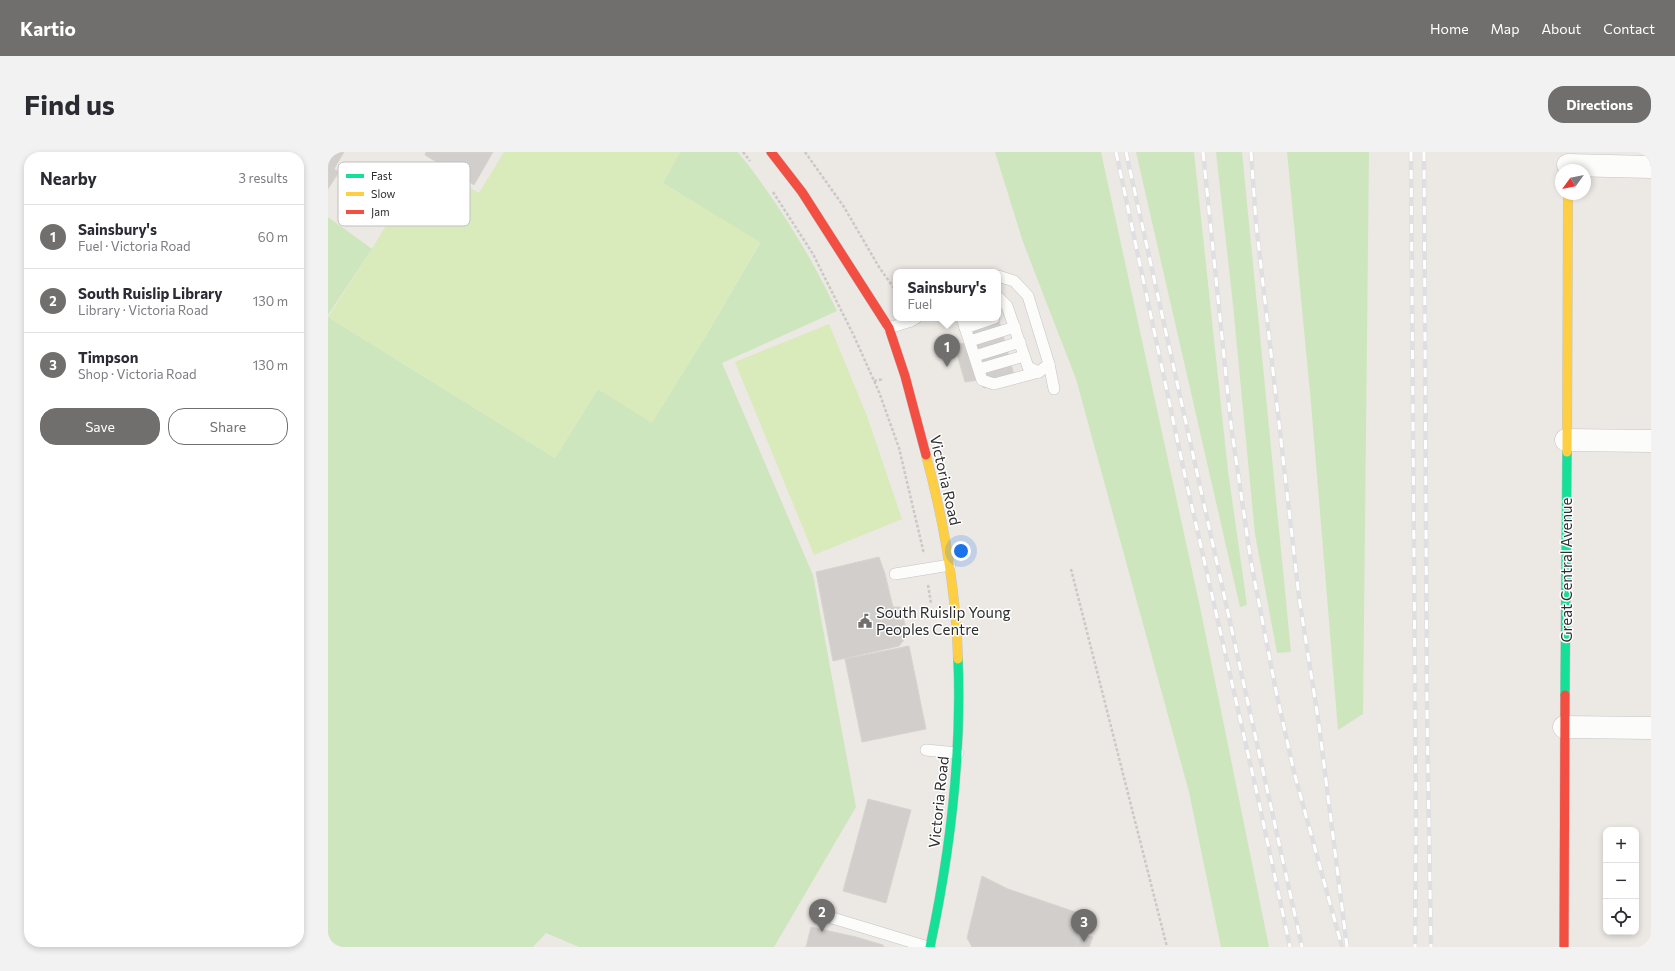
<!DOCTYPE html>
<html lang="en">
<head>
<meta charset="utf-8">
<style>
	:root { --surface:#fff; --page:#f2f2f3; --text:#2b2b33; --muted:#7c7c81; --line:#e1e1e2; --accent:#706f6e }
	body { margin:0; font-family:Commissioner,sans-serif; background:var(--page); color:var(--text) }
	.controls { position:absolute; right:12px; bottom:12px; display:grid; overflow:hidden; border-radius:8px; box-shadow:0 2px 6px #0003 }
	.controls button { width:36px; height:36px; display:grid; place-items:center; padding:0; border:0; border-bottom:1px solid var(--line); background:var(--surface); color:var(--text); font:20px sans-serif }
	.compass { position:absolute; left:1227px; top:12px; width:36px; height:36px; border-radius:50%; background:var(--surface); box-shadow:0 2px 6px #0003; rotate:237deg }
	.you { position:absolute; left:633px; top:399px; width:14px; height:14px; margin:-10px; border:3px solid #fff; border-radius:50%; background:#1a73e8; box-shadow:0 0 0 6px #1a73e833 }
	.badge { display:grid; place-items:center; width:26px; height:26px; border-radius:50%; background:var(--accent); color:#fff; font-size:13px; font-weight:700 }
	.pin { position:absolute; translate:-50% -33px; filter:drop-shadow(0 1px 2px #0008) }
	.pin::after { content:''; position:absolute; top:21px; width:14px; height:12px; background:inherit; clip-path:polygon(0 0,100% 0,50% 100%) }
	.popup { position:absolute; left:565px; top:117px; width:108px; height:52px; box-sizing:border-box; display:grid; place-content:center; border-radius:8px; background:var(--surface); filter:drop-shadow(0 1px 3px #0005); font-size:13px; white-space:nowrap; color:var(--muted) }
	.popup b { font-size:15px; color:var(--text) }
	.popup::after { content:''; position:absolute; left:50%; top:100%; margin-left:-8px; border:8px solid transparent; border-top-color:var(--surface) }
	.list { margin:0; padding:0; list-style:none }
	h2 { display:flex; justify-content:space-between; align-items:center; height:52px; margin:0; padding:0 16px; font-size:17px }
	h2 small { font-size:13px; font-weight:400; color:var(--muted) }
	.list li { display:grid; grid-template-columns:26px 1fr auto; gap:12px; align-items:center; box-sizing:border-box; height:64px; padding:0 16px; border-top:1px solid var(--line) }
	.list b { display:block; font-size:15px; white-space:nowrap }
	.list p { margin:0; font-size:13px; white-space:nowrap; color:var(--muted) }
	.list em { font-size:13px; font-style:normal; color:var(--muted) }
	.actions { display:flex; gap:8px; padding:12px 16px }
	.actions a { flex:1; padding:9px 0; border:1px solid var(--accent); border-radius:16px; text-align:center; font-size:14px; color:var(--accent) }
	.actions .main { background:var(--accent); color:#fff }
	.icon { flex:none; width:22px; height:22px; fill:none; stroke:currentColor; stroke-width:2; stroke-linecap:round; stroke-linejoin:round }
	.map { position:relative; flex:none; width:1323px; height:795px; overflow:hidden; border-radius:16px }
	header { display:flex; align-items:center; gap:24px; box-sizing:border-box; height:56px; padding:0 20px; background:var(--accent); color:#fff }
	header strong { font-size:19px }
	nav { display:flex; gap:22px; margin-inline-start:auto; font-size:14px }
	.intro { display:flex; align-items:center; justify-content:space-between; box-sizing:border-box; height:96px; padding:0 24px }
	h1 { margin:0; font-size:28px }
	.button { padding:10px 18px; border-radius:16px; background:var(--accent); color:#fff; font-size:14px; font-weight:700 }
	main { display:flex; gap:24px; padding:0 24px }
	aside { flex:1; background:var(--surface); border-radius:16px; box-shadow:0 2px 6px #0003 }
	.map>svg:first-child { display:block }
	.green { fill:#cee6be }
	.pitch { fill:#d9eabb }
	.building { fill:#d1cecb; stroke:#d7d4d0 }
	.lines { fill:none; stroke-linecap:round; stroke-linejoin:round }
	.lane-casing { stroke:#c5c4c5; stroke-width:12 }
	.street-casing { stroke:#c5c4c5; stroke-width:23 }
	.fast-casing { stroke:#c5c4c5; stroke-width:10 }
	.slow-casing { stroke:#c5c4c5; stroke-width:10 }
	.jam-casing { stroke:#c5c4c5; stroke-width:10 }
	.path { stroke:#c9c9c8; stroke-width:2.5; stroke-dasharray:3 2; stroke-linecap:butt }
	.lane { stroke:#fcfcfb; stroke-width:11 }
	.street { stroke:#fcfcfb; stroke-width:22 }
	.fast { stroke:#16e098; stroke-width:9 }
	.slow { stroke:#ffcf43; stroke-width:9 }
	.jam { stroke:#f24e42; stroke-width:9 }
	.rail-casing { stroke:#dfdfe1; stroke-width:4.5 }
	.rail { stroke:#fff; stroke-width:3; stroke-dasharray:9; stroke-linecap:butt }
	.labels { text-anchor:middle; dominant-baseline:central; stroke-width:3; stroke-linejoin:round; paint-order:stroke }
	.street-label { font-size:15px; fill:#2e2e2e; stroke:#fff }
	.poi-label { font-size:15px; fill:#2e2e2e; stroke:#fff; text-anchor:start }
	.key { fill:#fff; stroke:#c0c0c0; stroke-width:1 }
	.key-label { font-size:11px; fill:#2e2e2e }
</style>
</head>
<body>
<header>
<strong>Kartio</strong>
<nav><a>Home</a><a>Map</a><a>About</a><a>Contact</a></nav>
</header>
<div class="intro"><h1>Find us</h1><a class="button">Directions</a></div>
<main>
<aside>
<h2>Nearby<small>3 results</small></h2>
<ul class="list">
<li><span class="badge">1</span><div><b>Sainsbury's</b><p>Fuel · Victoria Road</p></div><em>60 m</em></li>
<li><span class="badge">2</span><div><b>South Ruislip Library</b><p>Library · Victoria Road</p></div><em>130 m</em></li>
<li><span class="badge">3</span><div><b>Timpson</b><p>Shop · Victoria Road</p></div><em>130 m</em></li>
</ul>
<div class="actions"><a class="main">Save</a><a>Share</a></div>
</aside>
<div class="map">
<svg width="1323" height="795" viewBox="0 0 1323 795">
	<rect width="100%" height="100%" fill="#ece8e4"/>
	<g class="green">
		<path d="M352,0H410C449,49 482,102 509,159L394,211L485,423L528,655L446,795H251L218,781L205,795H8L0,791V165L227,306L270,237L324,270L379,182L432,91L335,31Z"/>
		<polygon points="667,0 773,0 872,455 941,795 893,795 861,640 748,227 695,90"/>
		<polygon points="808,0 866,0 900,319 919,453 912,455"/>
		<polygon points="888,0 914,0 963,500 949,501 927,382 905,153"/>
		<polygon points="959,0 1041,0 1035,562 1010,578 983,251"/>
		<polygon points="0,65 44,97 0,163"/>
	</g>
	<g class="pitch">
		<polygon points="176,0 352,0 335,31 432,90 379,182 324,271 270,237 227,306 0,165 44,97 96,9 151,41"/>
		<polygon points="501,172 539,264 574,367 486,403 407,210"/>
	</g>
	<g class="building">
		<polygon points="0,0 16,0 6,17 11,20 0,37"/>
		<polygon points="98,0 165,0 146,33 97,3"/>
		<polygon points="670,165 688,230 656,236 651,228 637,230 626,192 647,191 638,166"/>
		<polygon points="551,405 557,422 565,455 572,455 580,483 571,494 505,509 488,420"/>
		<polygon points="581,494 598,577 534,590 517,507"/>
		<polygon points="540,647 583,658 558,751 515,739"/>
		<polygon points="654,724 680,737 759,764 748,795 644,795 639,786"/>
		<polygon points="483,775 528,785 555,793 556,795 478,795"/>
		<polygon points="753,782 765,785 761,795 748,795"/>
	</g>
	<g class="lines">
		<defs>
			<g id="lane">
				<polyline points="670,124 686,129 700,144 721,212 726,237"/>
				<polyline points="670,145 679,154 700,215 711,220"/>
				<polyline points="634,166 654,228 666,232 711,220 721,212"/>
				<polyline points="561,176 583,169 588,166"/>
				<polyline points="637,176 666,166"/>
				<polyline points="642,189 687,175"/>
				<polyline points="647,204 692,190"/>
				<polyline points="651,217 696,204"/>
				<polyline points="567,422 622,413"/>
				<polyline points="598,598 630,601"/>
				<polyline points="488,761 600,795"/>
			</g>
			<g id="street">
				<polyline points="1240,13 1323,15"/>
				<polyline points="1238,288 1323,289"/>
				<polyline points="1236,575 1323,576"/>
			</g>
			<g id="fast">
				<polyline points="1237,543 1239,300"/>
				<path d="M602,795C622,701 634,603 630,507"/>
			</g>
			<g id="slow">
				<polyline points="1239,300 1240,42"/>
				<path d="M598,303C616,370 628,437 630,507"/>
			</g>
			<g id="jam">
				<polyline points="443,0 474,40 561,176 577,224 598,303"/>
				<polyline points="1236,795 1237,543"/>
			</g>
		</defs>
		<use href="#lane" class="lane-casing"/>
		<use href="#street" class="street-casing"/>
		<use href="#fast" class="fast-casing"/>
		<use href="#slow" class="slow-casing"/>
		<use href="#jam" class="jam-casing"/>
		<g class="path">
			<polyline points="415,0 422,9"/>
			<polyline points="477,0 516,55 551,115 568,139"/>
			<polyline points="445,40 485,102 526,184 551,240 571,296 596,402"/>
			<polyline points="546,229 556,227"/>
			<polyline points="743,417 839,795"/>
			<polyline points="600,433 603,451"/>
		</g>
		<use href="#lane" class="lane"/>
		<use href="#street" class="street"/>
		<use href="#fast" class="fast"/>
		<use href="#slow" class="slow"/>
		<use href="#jam" class="jam"/>
		<defs>
			<g id="rail">
				<polyline points="788,0 857,324 930,646 962,795"/>
				<polyline points="798,0 974,795"/>
				<polyline points="875,0 903,273 923,410 949,544 966,620 1014,795"/>
				<polyline points="923,0 928,71 971,445 991,573 1019,795"/>
				<polyline points="1083,0 1088,676 1087,795"/>
				<polyline points="1096,0 1099,560 1103,795"/>
			</g>
		</defs>
		<use href="#rail" class="rail-casing"/>
		<use href="#rail" class="rail"/>
	</g>
	<defs>
		<symbol id="civic-bare" viewBox="-9 -9 18 18"><path d="M-.6-6.5H3V-4.5H.6V-3L4-1V1h2V6H-6V1h2V-1L-.6-3ZM-1.2 2.5V6h2.4V2.5Z" fill="#706f6e" stroke="#fff" stroke-width="2.5" paint-order="stroke"/></symbol>
	</defs>
	<g fill-rule="evenodd">
		<use href="#civic-bare" x="527" y="459" width="20" height="20"/>
	</g>
	<g class="labels">
		<g class="street-label">
			<text transform="translate(618 328) rotate(77)">Victoria Road</text>
			<text transform="translate(1238 418) rotate(-90)">Great Central Avenue</text>
			<text transform="translate(610 650) rotate(-84)">Victoria Road</text>
		</g>
		<g class="poi-label">
			<text x="548" y="460">South Ruislip Young<tspan x="548" dy="17">Peoples Centre</tspan></text>
		</g>
	</g>
	<rect x="10" y="10" width="132" height="64" rx="6" class="key"/>
	<rect x="18" y="22" width="18" height="4" fill="#16e098"/>
	<rect x="18" y="40" width="18" height="4" fill="#ffcf43"/>
	<rect x="18" y="58" width="18" height="4" fill="#f24e42"/>
	<g class="key-label">
		<text x="43" y="28">Fast</text>
		<text x="43" y="46">Slow</text>
		<text x="43" y="64">Jam</text>
	</g>
</svg>
<div class="controls">
<button>+</button>
<button>−</button>
<button><svg class="icon" aria-label="locate" viewBox="0 0 24 24"><circle cx="12" cy="12" r="6"/><path d="M12 2v4M12 18v4M2 12h4M18 12h4"/></svg></button>
</div>
<svg class="compass" viewBox="-18 -18 36 36"><path d="M0-13l5 13h-10z" fill="#e53935"/><path d="M0 13l5-13h-10z" fill="#7c7c81"/></svg>
<div class="you"></div>
<div class="pin badge" style="left:619px;top:215px">1</div>
<div class="popup"><b>Sainsbury's</b>Fuel</div>
<div class="pin badge" style="left:494px;top:780px">2</div>
<div class="pin badge" style="left:756px;top:790px">3</div>
</div>
</main>
</body>
</html>
